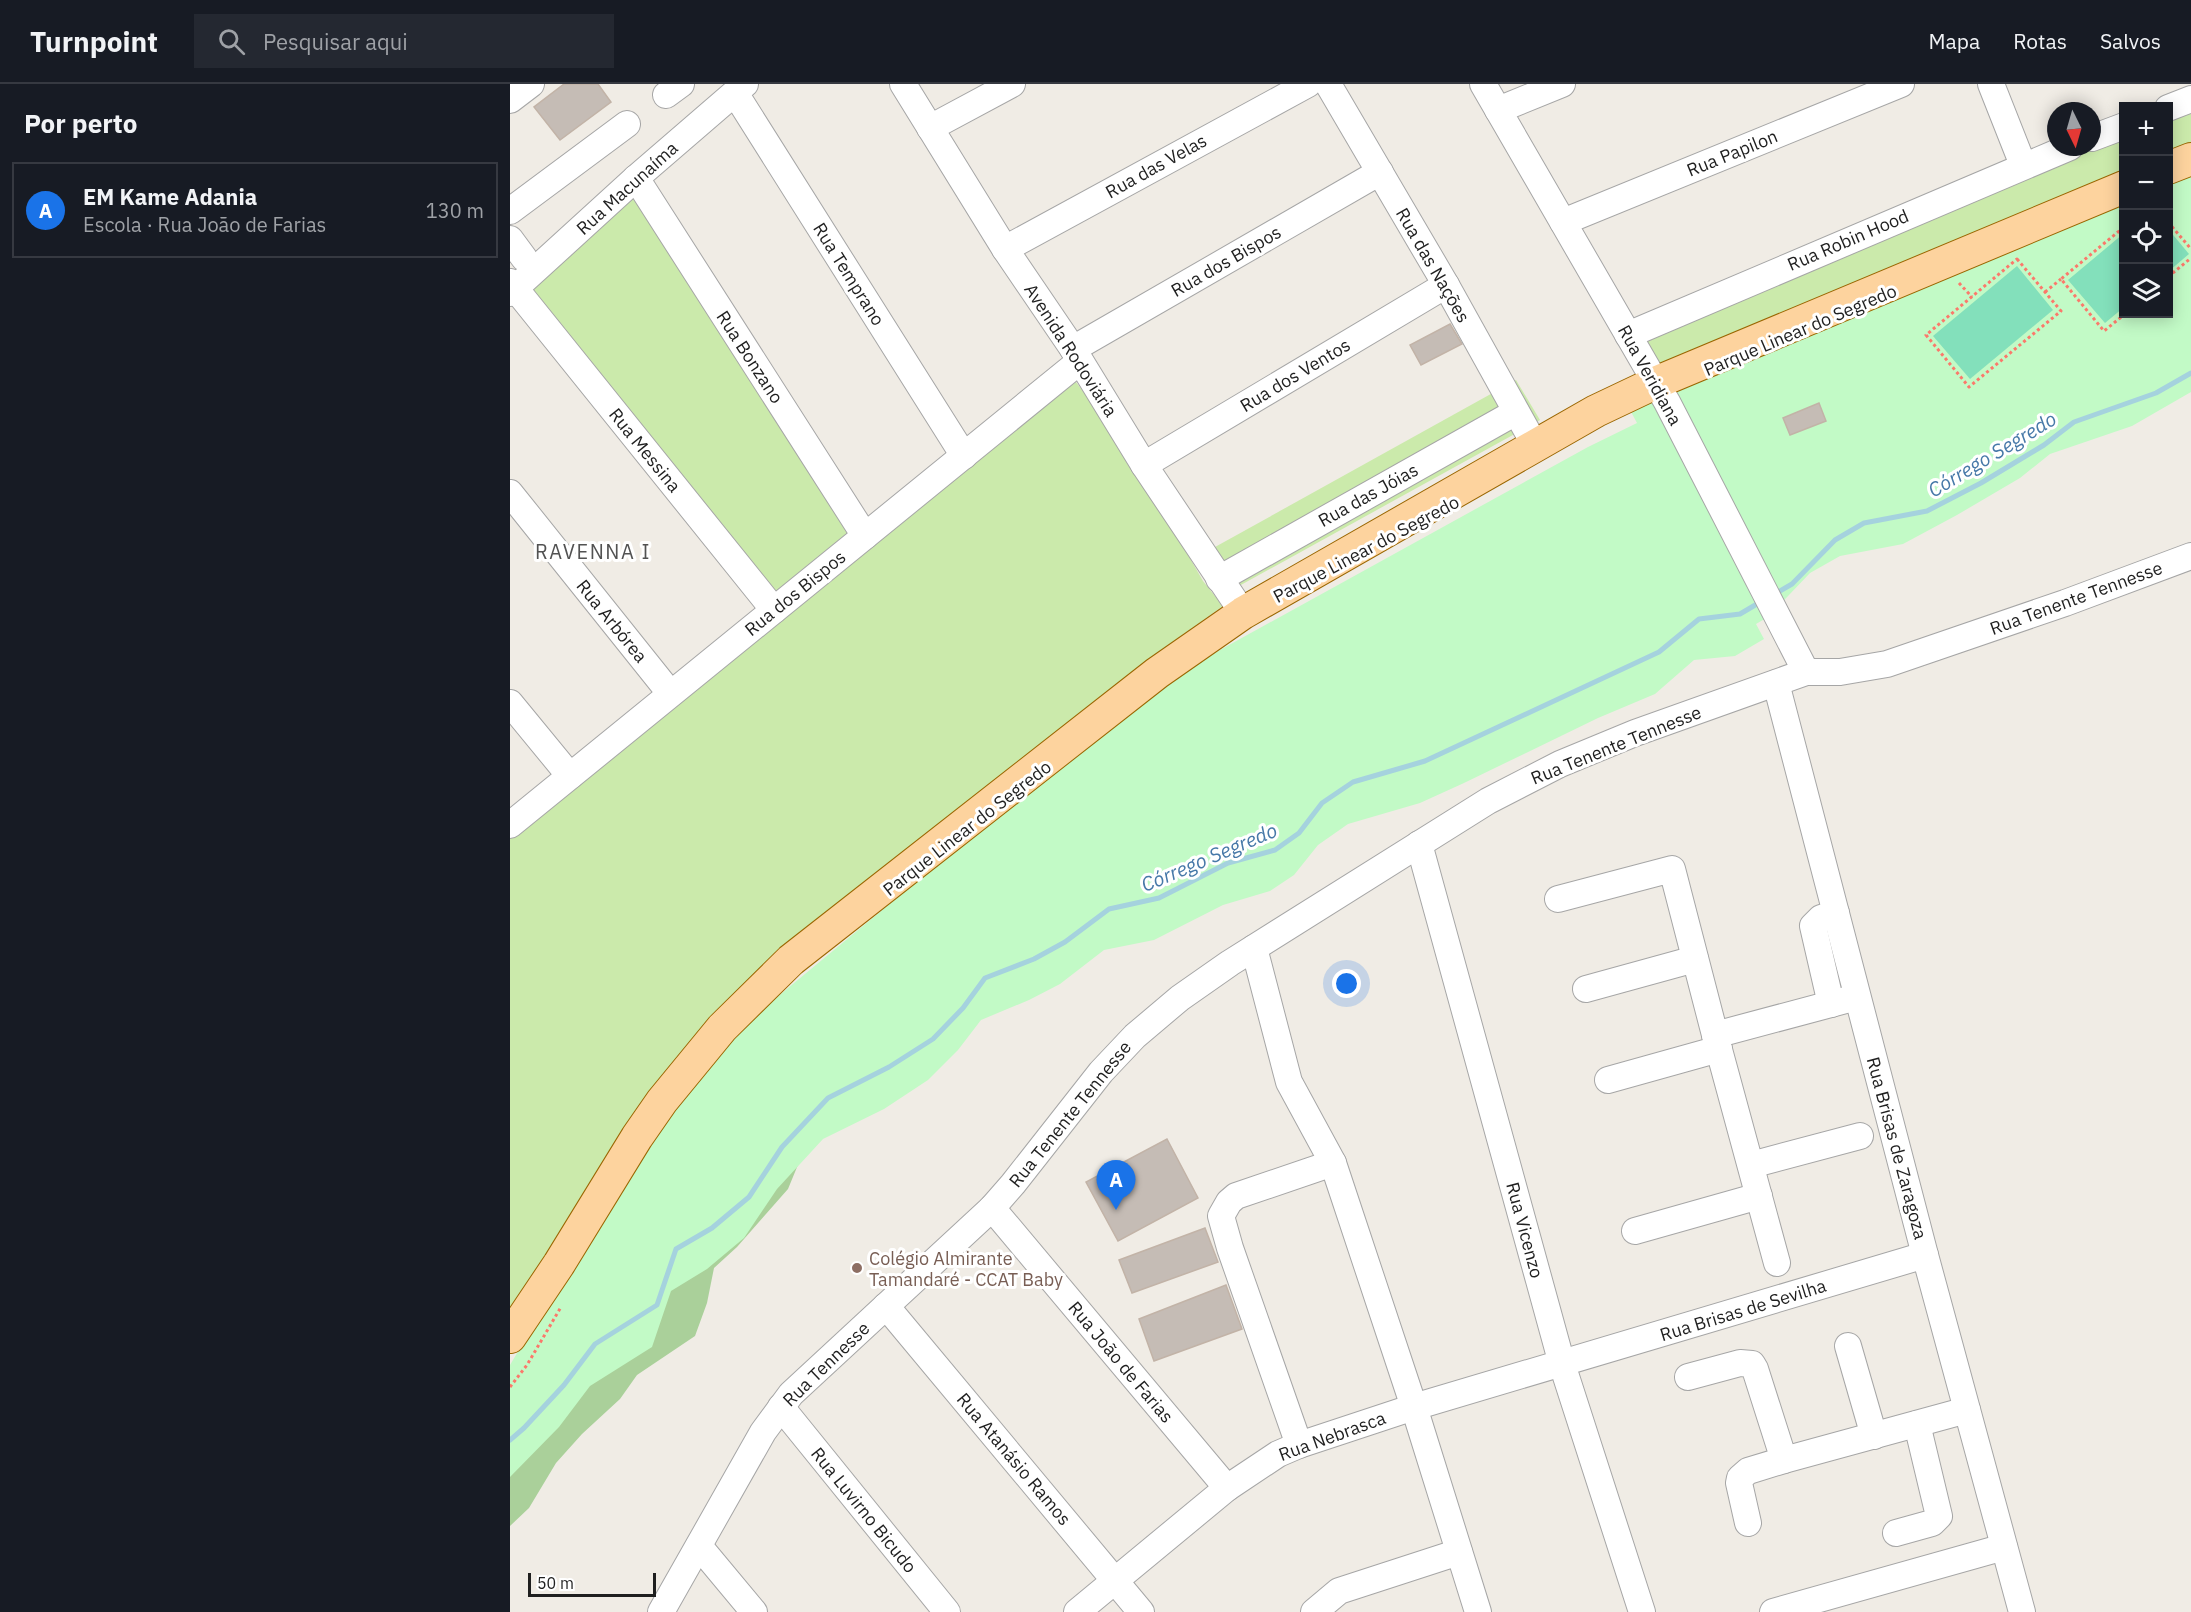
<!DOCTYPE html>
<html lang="pt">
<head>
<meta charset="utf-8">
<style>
	:root { --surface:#171b24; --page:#242831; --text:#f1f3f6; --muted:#9ea1a6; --line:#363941; --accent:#1a73e8 }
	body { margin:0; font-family:"IBM Plex Sans",sans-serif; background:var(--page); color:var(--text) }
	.controls { position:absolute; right:18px; top:18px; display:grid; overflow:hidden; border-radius:0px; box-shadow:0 3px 15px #0003 }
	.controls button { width:54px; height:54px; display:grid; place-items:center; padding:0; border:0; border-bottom:2px solid var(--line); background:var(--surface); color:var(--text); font:30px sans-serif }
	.compass { position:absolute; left:1537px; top:18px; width:54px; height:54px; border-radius:50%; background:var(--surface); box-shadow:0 3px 15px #0003; rotate:175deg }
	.scale { position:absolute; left:18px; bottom:15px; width:128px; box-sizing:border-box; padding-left:6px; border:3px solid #1f1f1f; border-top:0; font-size:16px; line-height:21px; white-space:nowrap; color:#1f1f1f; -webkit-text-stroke:4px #fff; paint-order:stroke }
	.you { position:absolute; left:837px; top:900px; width:21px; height:21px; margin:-15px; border:4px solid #fff; border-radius:50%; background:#1a73e8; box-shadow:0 0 0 9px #1a73e833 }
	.badge { display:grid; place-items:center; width:39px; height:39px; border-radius:50%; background:var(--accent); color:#fff; font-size:20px; font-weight:700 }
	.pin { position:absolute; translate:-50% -50px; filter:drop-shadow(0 2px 3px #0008) }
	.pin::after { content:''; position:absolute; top:32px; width:21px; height:18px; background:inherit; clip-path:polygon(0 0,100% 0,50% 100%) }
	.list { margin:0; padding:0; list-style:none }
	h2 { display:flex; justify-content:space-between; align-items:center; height:78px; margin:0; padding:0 24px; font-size:26px }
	h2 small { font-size:20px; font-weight:400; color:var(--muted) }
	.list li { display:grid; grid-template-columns:39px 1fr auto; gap:18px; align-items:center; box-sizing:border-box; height:96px; margin:0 12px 12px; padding:0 12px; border:2px solid var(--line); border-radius:0px }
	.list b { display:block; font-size:22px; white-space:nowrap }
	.list p { margin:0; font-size:20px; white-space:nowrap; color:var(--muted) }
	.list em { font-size:20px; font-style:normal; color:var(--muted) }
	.icon { flex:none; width:33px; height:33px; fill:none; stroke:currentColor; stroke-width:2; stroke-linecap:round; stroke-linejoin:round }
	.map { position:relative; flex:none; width:1681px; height:1528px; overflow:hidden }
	header { display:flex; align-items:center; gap:36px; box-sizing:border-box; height:84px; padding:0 30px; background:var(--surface); border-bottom:2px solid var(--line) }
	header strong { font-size:28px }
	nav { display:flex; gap:33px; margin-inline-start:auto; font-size:21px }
	.search { width:420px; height:54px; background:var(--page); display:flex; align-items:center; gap:15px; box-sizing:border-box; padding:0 21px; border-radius:0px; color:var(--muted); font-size:22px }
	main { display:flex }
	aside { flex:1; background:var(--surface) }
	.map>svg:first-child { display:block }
	.grass { fill:#cbeaab }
	.forest { fill:#aad09a }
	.park { fill:#c2fac6 }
	.pitch { fill:#83e0bb }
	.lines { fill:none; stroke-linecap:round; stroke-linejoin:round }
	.stream { stroke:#a5d2de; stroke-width:5 }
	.building { fill:#c5bcb5; stroke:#c2b3a7; stroke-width:1.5 }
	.minor-casing { stroke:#a6a6a6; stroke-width:28 }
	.major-casing { stroke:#9a6600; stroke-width:34 }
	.path { stroke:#fb796b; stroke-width:3; stroke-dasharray:3 3; stroke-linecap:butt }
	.minor { stroke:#fff; stroke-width:26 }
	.major { stroke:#fdd39e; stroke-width:32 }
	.education-dot { fill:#8d6e63; stroke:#fff; stroke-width:2 }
	.labels { text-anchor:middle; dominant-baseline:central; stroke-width:6; stroke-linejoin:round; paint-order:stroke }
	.street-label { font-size:18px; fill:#1f1f1f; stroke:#fff }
	.education-label { font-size:18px; fill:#785e54; stroke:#fff; text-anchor:start }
	.water-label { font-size:20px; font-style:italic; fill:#4779a8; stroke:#fff }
	.neighbourhood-label { font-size:20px; letter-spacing:1.5px; fill:#525252; stroke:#fff }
</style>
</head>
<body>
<header>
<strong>Turnpoint</strong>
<div class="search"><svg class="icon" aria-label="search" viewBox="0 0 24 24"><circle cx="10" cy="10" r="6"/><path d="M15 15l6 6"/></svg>Pesquisar aqui</div>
<nav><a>Mapa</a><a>Rotas</a><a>Salvos</a></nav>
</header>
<main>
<aside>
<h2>Por perto<small></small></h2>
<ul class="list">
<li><span class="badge">A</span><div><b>EM Kame Adania</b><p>Escola · Rua João de Farias</p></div><em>130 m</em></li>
</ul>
</aside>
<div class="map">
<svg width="1681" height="1528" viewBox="0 0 1681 1528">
	<rect width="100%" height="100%" fill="#f0ece5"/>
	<g class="grass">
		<polygon points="1681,22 1681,70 1658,79 1658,31"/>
		<polygon points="1613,48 1613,98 1149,284 1134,255 1518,86"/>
		<polygon points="126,112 350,464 457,380 566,298 622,373 693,497 713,522 641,573 573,626 277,867 0,1241 0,753 276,528 16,207"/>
		<polygon points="1006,296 1030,336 720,507 696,468"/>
	</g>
	<polygon class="forest" points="292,1071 278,1105 227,1163 204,1184 197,1219 185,1252 127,1291 110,1315 72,1350 46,1379 19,1424 0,1442 0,1286"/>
	<polygon class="park" points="1681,92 1681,308 1622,342 1540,370 1510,394 1447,431 1393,460 1330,472 1300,489 1258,533 1246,540 1254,555 1225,572 1184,576 1145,610 1088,634 954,699 910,719 838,740 808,761 784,791 760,807 713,821 644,856 594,866 550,900 519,916 471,936 448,966 418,996 374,1025 313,1055 267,1105 234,1154 197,1185 161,1207 142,1263 80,1302 49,1343 0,1393 0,1281 113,1090 200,977 232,945 272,909 579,655 642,609 710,566 1078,363 1127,339 1119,324 1613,120 1614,230 1658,230 1659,101"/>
	<g class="pitch">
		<polygon points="1659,146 1679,170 1659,187 1658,187"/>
		<polygon points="1613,150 1613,224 1595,239 1558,196"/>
		<polygon points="1507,182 1543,226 1460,295 1423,252"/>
	</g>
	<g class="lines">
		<g class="stream">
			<polyline points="1263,511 1282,500 1325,456 1354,439 1417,427 1471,399 1534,361 1564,338 1646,309 1681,289"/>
			<polyline points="0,1356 14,1344 54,1301 85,1260 147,1221 166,1165 202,1144 239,1113 272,1063 318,1014 379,983 423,955 453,924 475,894 524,875 555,858 599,825 649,814 718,779 765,766 789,749 812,719 843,698 915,677 1149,568 1189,535 1230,530 1252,517"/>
		</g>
	</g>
	<g class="building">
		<polygon points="54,0 88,0 101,18 50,56 24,23"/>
		<polygon points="940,240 952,260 911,281 900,261"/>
		<polygon points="1309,319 1316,337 1280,351 1273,334"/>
		<polygon points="657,1055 688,1114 608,1157 576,1098"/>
		<polygon points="695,1144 708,1178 622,1209 609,1176"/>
		<polygon points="716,1201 732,1245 644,1277 629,1235"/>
	</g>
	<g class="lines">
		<defs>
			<g id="minor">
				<polyline points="393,0 495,165 563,265 634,381 733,529"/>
				<polyline points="818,0 936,201 1026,363"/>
				<polyline points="973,0 1157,318 1296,588"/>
				<polyline points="1481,0 1513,81"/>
				<polyline points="225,9 454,372"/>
				<polyline points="156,11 171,0"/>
				<polyline points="0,16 21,0"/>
				<polyline points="1658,24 1681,15"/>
				<polyline points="988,26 1052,0"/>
				<polyline points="420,44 502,0"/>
				<polyline points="1582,54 1614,42"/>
				<polyline points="126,94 355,452"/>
				<polyline points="0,127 117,40"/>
				<polyline points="1053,138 1391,0"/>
				<polyline points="0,155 14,174"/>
				<polyline points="495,165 798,0"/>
				<polyline points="0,198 264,526"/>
				<polyline points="0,209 126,94 235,0"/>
				<polyline points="1118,251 1560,63"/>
				<polyline points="563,265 870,88"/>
				<polyline points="634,381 936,201"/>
				<polyline points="0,409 160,609"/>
				<polyline points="709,495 1006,328"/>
				<polyline points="1266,599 1415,1171 1512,1528"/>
				<polyline points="0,619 60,692"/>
				<polyline points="0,741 570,277"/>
				<polyline points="909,760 1052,1280 1132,1528"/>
				<polyline points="1048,815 1162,785 1205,951 1347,913"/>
				<polyline points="744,864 779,998 823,1079 904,1323 968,1528"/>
				<polyline points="1076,905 1185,875"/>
				<polyline points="1321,920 1303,842 1311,834 1326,829"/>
				<polyline points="1205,951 1267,1179"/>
				<polyline points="1098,996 1209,965"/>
				<polyline points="1241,1081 1350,1052"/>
				<polyline points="482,1124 717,1404"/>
				<polyline points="1125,1147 1249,1112"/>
				<polyline points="376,1222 631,1528"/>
				<polyline points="1338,1262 1364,1352"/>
				<polyline points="1178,1293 1230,1279 1242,1280 1245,1285 1274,1376 1457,1326"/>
				<polyline points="271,1323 437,1528"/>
				<polyline points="789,1361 720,1164 711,1132 719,1118 726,1112 823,1079"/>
				<polyline points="1238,1439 1229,1399 1230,1394 1238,1387 1274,1376"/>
				<polyline points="1386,1449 1422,1439 1429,1432 1407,1340"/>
				<polyline points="189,1462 244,1528"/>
				<polyline points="151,1528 253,1348 281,1310 482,1124 503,1100 591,988 625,952 670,914 720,879 978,717 1050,680 1125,649 1296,588 1330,588 1377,580 1555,519 1681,472"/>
				<polyline points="567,1528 717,1404 768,1370 789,1361 904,1323 1415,1171"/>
				<polyline points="804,1528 829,1507 949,1468"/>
				<polyline points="1263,1528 1494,1463"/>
			</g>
			<g id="major">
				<polyline points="1658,84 1681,75"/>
				<polyline points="0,1253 49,1180 127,1053 152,1017 212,944 281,876 647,589 733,529 1086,327 1145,299 1614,103"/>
			</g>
		</defs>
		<use href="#minor" class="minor-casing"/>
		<use href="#major" class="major-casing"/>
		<g class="path">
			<polyline points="1658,138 1681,165"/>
			<polyline points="1614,143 1551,195 1594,247 1615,230"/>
			<polygon points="1507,175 1551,227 1459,303 1416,251"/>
			<polyline points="1658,193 1681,174"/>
			<polyline points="1449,199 1462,213"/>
			<polyline points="1535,208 1551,195"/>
			<polyline points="0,1303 17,1281 51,1223"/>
		</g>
		<use href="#minor" class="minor"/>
		<use href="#major" class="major"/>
	</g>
	<circle class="education-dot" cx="347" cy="1184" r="6"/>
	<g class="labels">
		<g class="street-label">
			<text transform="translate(1222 69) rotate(-22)">Rua Papilon</text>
			<text transform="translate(646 82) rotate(-29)">Rua das Velas</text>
			<text transform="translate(117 104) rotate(-42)">Rua Macunaíma</text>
			<text transform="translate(1338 156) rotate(-23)">Rua Robin Hood</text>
			<text transform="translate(716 177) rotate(-30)">Rua dos Bispos</text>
			<text transform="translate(923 181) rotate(60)">Rua das Nações</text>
			<text transform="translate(339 190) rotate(58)">Rua Temprano</text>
			<text transform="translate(1290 246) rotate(-23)">Parque Linear do Segredo</text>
			<text transform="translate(561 266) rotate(57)">Avenida Rodoviária</text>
			<text transform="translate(240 273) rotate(57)">Rua Bonzano</text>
			<text transform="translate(785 291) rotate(-31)">Rua dos Ventos</text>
			<text transform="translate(1140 291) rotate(61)">Rua Veridiana</text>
			<text transform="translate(135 366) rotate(51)">Rua Messina</text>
			<text transform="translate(858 411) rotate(-29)">Rua das Jóias</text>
			<text transform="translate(856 465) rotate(-28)">Parque Linear do Segredo</text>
			<text transform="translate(285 509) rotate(-39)">Rua dos Bispos</text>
			<text transform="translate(1566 514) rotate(-20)">Rua Tenente Tennesse</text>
			<text transform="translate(102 537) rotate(51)">Rua Arbórea</text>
			<text transform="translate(1106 661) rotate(-22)">Rua Tenente Tennesse</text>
			<text transform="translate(457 744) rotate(-38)">Parque Linear do Segredo</text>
			<text transform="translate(560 1030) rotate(-51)">Rua Tenente Tennesse</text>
			<text transform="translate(1387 1064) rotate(75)">Rua Brisas de Zaragoza</text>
			<text transform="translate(1015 1146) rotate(75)">Rua Vicenzo</text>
			<text transform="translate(1233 1226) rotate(-17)">Rua Brisas de Sevilha</text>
			<text transform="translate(611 1278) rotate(50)">Rua João de Farias</text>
			<text transform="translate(316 1280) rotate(-44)">Rua Tennesse</text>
			<text transform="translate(822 1352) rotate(-20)">Rua Nebrasca</text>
			<text transform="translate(504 1375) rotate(50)">Rua Atanásio Ramos</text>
			<text transform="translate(354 1426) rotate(51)">Rua Luvirno Bicudo</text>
		</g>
		<g class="education-label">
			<text x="359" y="1174">Colégio Almirante<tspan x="359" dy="21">Tamandaré - CCAT Baby</tspan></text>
		</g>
		<g class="water-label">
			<text transform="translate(1482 370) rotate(-31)">Córrego Segredo</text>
			<text transform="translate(699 773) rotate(-23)">Córrego Segredo</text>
		</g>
		<g class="neighbourhood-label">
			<text x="83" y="467">RAVENNA I</text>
		</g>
	</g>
</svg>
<div class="controls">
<button>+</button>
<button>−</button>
<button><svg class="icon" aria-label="locate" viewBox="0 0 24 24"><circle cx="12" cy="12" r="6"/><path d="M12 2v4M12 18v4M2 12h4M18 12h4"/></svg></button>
<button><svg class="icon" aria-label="layers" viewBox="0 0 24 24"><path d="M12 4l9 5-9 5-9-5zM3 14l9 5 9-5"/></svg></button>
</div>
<svg class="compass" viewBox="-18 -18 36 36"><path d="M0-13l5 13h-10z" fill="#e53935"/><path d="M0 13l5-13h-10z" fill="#9ea1a6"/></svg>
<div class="scale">50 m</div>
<div class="you"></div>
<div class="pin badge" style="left:606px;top:1126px">A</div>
</div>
</main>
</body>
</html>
